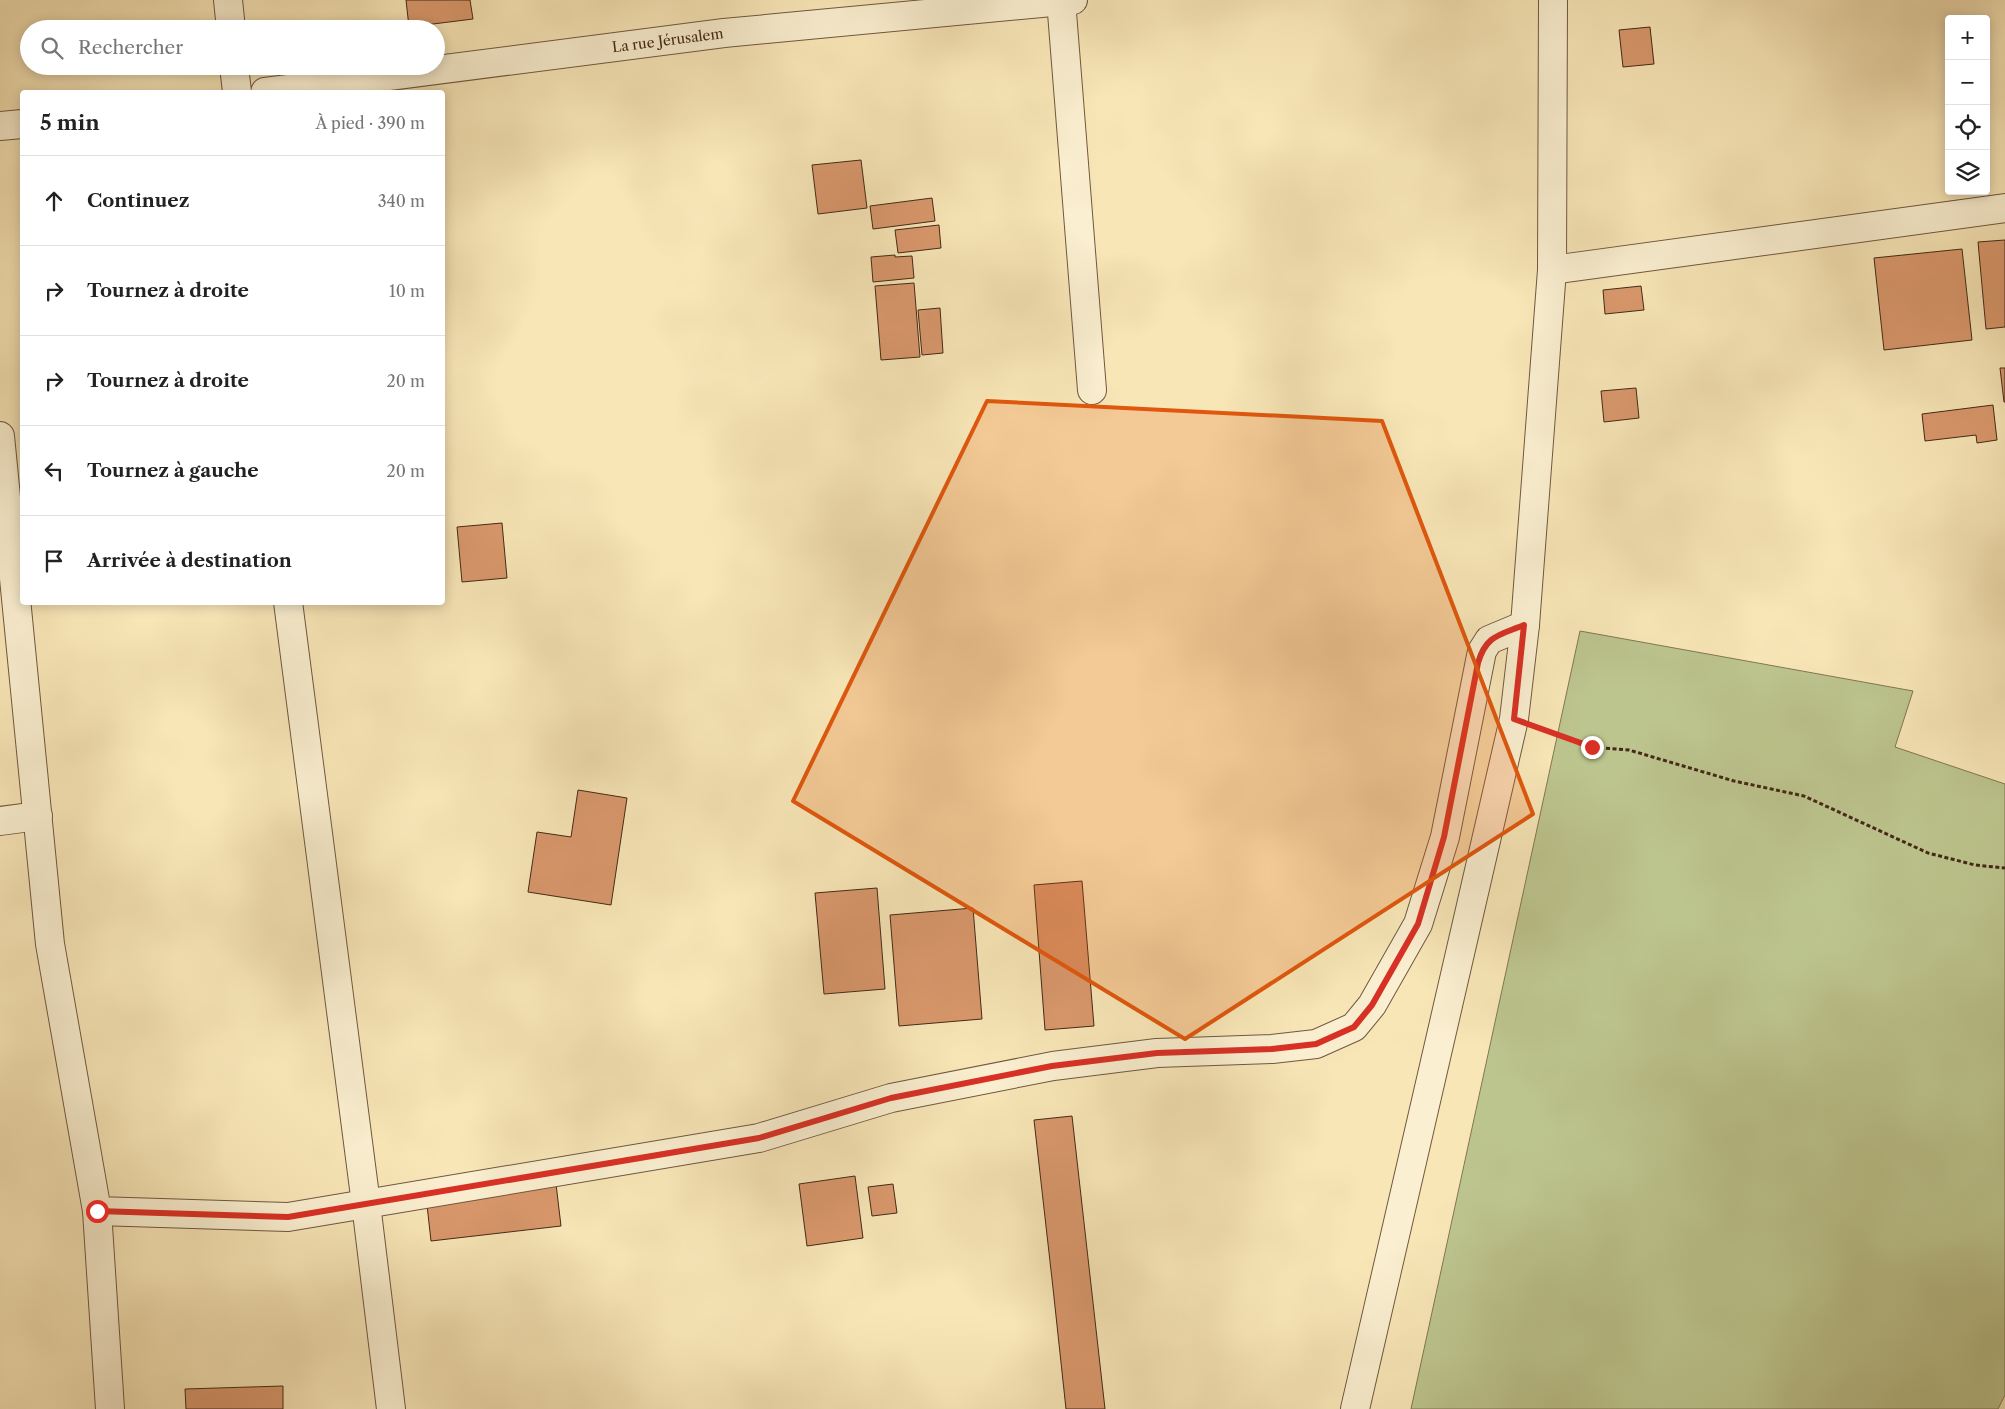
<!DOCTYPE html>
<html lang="fr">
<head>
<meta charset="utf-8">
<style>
	:root { --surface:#fff; --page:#f2f2f2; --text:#222; --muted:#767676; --line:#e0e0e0 }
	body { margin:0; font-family:"Libre Caslon Text",serif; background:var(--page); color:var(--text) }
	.controls { position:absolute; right:15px; top:15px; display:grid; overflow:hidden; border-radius:5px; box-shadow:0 2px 12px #0003 }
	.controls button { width:45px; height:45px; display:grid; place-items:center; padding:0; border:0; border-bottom:1px solid var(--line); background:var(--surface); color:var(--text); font:25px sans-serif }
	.stop { position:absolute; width:15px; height:15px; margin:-11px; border:4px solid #d93025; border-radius:50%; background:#fff }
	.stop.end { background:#d93025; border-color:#fff; box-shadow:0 1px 5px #0008 }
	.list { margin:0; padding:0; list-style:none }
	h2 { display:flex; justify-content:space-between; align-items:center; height:65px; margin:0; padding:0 20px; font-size:21px }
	h2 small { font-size:16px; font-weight:400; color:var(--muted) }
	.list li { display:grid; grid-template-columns:32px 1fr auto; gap:15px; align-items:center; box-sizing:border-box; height:90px; padding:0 20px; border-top:1px solid var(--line) }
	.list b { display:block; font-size:19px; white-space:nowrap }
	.list em { font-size:16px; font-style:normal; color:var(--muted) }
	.icon { flex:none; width:28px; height:28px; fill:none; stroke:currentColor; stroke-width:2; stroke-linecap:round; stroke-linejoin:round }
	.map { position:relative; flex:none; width:2005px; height:1409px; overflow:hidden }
	.search { position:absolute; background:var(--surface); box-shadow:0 2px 12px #0003; left:20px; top:20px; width:425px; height:55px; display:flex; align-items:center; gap:12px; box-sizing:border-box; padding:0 18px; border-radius:28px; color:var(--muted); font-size:19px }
	.panel { position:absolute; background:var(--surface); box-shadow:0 2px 12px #0003; left:20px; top:90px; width:425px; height:515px; border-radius:5px }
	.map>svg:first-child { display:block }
	.green { fill:#bdc58e; stroke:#807752 }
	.building { fill:#d9986c; stroke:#432917 }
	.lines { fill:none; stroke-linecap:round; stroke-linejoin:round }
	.minor-casing { stroke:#70583f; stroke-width:30 }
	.path { stroke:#432917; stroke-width:3; stroke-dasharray:4 2.5; stroke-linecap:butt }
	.minor { stroke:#faefd0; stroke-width:28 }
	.route { stroke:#d93025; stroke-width:6 }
	.marked { fill:#e0570d; fill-opacity:0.2; stroke:#e0570d; stroke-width:4; stroke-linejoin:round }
	.labels { text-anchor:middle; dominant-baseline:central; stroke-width:4.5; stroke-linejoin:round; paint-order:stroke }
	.street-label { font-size:14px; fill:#432917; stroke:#faefd0 }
</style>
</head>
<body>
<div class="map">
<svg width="2005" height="1409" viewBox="0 0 2005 1409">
	<rect width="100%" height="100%" fill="#f8e6b7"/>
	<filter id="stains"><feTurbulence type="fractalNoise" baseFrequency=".004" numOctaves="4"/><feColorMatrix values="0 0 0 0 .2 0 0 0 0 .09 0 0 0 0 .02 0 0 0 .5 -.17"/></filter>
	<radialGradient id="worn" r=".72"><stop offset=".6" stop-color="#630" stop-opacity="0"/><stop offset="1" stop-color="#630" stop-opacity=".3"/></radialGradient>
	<polygon class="green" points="1580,631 1913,691 1895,747 2005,784 2005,1395 1998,1409 1411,1409"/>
	<g class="building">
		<polygon points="406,0 470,0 473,19 409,27"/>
		<polygon points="1650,27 1654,64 1623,67 1619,30"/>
		<polygon points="861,160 867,208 818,214 812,165"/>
		<polygon points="932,198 935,221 873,229 870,206"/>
		<polygon points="939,225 941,248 898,253 895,230"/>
		<polygon points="2005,240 2005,327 1986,329 1978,242"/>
		<polygon points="1962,249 1972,340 1884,350 1874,258"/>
		<polygon points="895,255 895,257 912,256 914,278 873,282 871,257"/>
		<polygon points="914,283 920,357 881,360 875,286"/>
		<polygon points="1641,286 1644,310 1605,314 1603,290"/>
		<polygon points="940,308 943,353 922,355 918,310"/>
		<polygon points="2000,368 2005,368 2005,402 2004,402"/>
		<polygon points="1636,388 1639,418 1604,422 1601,391"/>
		<polygon points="1993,405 1997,440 1977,443 1976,435 1925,441 1922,414"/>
		<polygon points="502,523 507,578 462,582 457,527"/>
		<polygon points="578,790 627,798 611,905 528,892 537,832 571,837"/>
		<polygon points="1082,881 1094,1026 1045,1030 1034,885"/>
		<polygon points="877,888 885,989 824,994 815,893"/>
		<polygon points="973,908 982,1019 899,1026 890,915"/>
		<polygon points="1072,1116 1105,1409 1066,1409 1053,1288 1034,1120"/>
		<polygon points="855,1176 863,1238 807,1246 799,1184"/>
		<polygon points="556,1184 561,1226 431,1241 426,1196"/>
		<polygon points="893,1184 897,1213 872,1216 868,1187"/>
		<polygon points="283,1386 283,1409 186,1409 185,1389"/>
	</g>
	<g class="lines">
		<defs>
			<g id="minor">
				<polyline points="228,0 231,29"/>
				<polyline points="1061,0 1092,390"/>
				<polyline points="234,66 237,92"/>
				<path id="s1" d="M265,92L724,33L1073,0"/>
				<polyline points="0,126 22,124"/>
				<polyline points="1552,270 2005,208"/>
				<polyline points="0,436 50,944 97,1211 288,1217 759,1138 891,1098 1053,1066 1157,1053 1272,1049 1316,1044 1354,1027 1372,1005 1418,924 1445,837 1482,651 1489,640 1525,625"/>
				<polyline points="288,602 366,1204 391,1409"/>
				<polyline points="0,821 38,816"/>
				<polyline points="97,1211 110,1409"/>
				<polyline points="1355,1409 1514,719 1525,625 1552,270 1553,0"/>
			</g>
		</defs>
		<use href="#minor" class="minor-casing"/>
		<polyline class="path" points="1544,730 1592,747 1629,750 1734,781 1804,796 1928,853 1975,865 2005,868"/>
		<use href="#minor" class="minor"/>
	</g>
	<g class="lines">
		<path class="route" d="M97,1211L288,1217L759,1138L891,1098L1052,1066L1157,1053L1272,1049L1316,1044L1354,1027L1372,1005L1418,924L1444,837L1478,663C1486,635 1500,635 1524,625L1514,719L1592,747"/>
	</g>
	<path class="marked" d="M987,401L1382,421L1533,814L1185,1039L793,801Z"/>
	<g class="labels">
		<g class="street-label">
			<text stroke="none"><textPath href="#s1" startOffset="406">La rue Jérusalem</textPath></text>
		</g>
	</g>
	<rect width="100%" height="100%" filter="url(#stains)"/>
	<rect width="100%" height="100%" fill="url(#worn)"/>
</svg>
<div class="controls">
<button>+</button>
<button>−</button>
<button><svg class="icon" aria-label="locate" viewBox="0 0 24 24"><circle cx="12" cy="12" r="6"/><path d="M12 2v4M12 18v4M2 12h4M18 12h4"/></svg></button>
<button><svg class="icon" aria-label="layers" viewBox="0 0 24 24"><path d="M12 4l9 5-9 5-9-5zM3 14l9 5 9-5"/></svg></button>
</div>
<div class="stop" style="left:97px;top:1211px"></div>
<div class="stop end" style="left:1592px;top:747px"></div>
<div class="search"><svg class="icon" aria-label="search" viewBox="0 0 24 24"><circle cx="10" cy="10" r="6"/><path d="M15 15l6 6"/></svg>Rechercher</div>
<section class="panel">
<h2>5 min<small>À pied · 390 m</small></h2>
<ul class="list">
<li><svg class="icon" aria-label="ahead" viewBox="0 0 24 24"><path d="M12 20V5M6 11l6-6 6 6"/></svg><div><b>Continuez</b></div><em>340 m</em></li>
<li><svg class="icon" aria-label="right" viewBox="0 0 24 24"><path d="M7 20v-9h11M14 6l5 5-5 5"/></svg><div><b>Tournez à droite</b></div><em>10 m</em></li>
<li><svg class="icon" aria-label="right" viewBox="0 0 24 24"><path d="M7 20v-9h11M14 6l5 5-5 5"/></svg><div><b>Tournez à droite</b></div><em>20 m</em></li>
<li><svg class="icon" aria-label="left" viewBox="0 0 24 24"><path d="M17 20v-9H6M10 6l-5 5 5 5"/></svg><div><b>Tournez à gauche</b></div><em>20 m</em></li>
<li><svg class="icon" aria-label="arrive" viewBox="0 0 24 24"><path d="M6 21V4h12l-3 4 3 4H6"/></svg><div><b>Arrivée à destination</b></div></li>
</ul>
</section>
</div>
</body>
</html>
